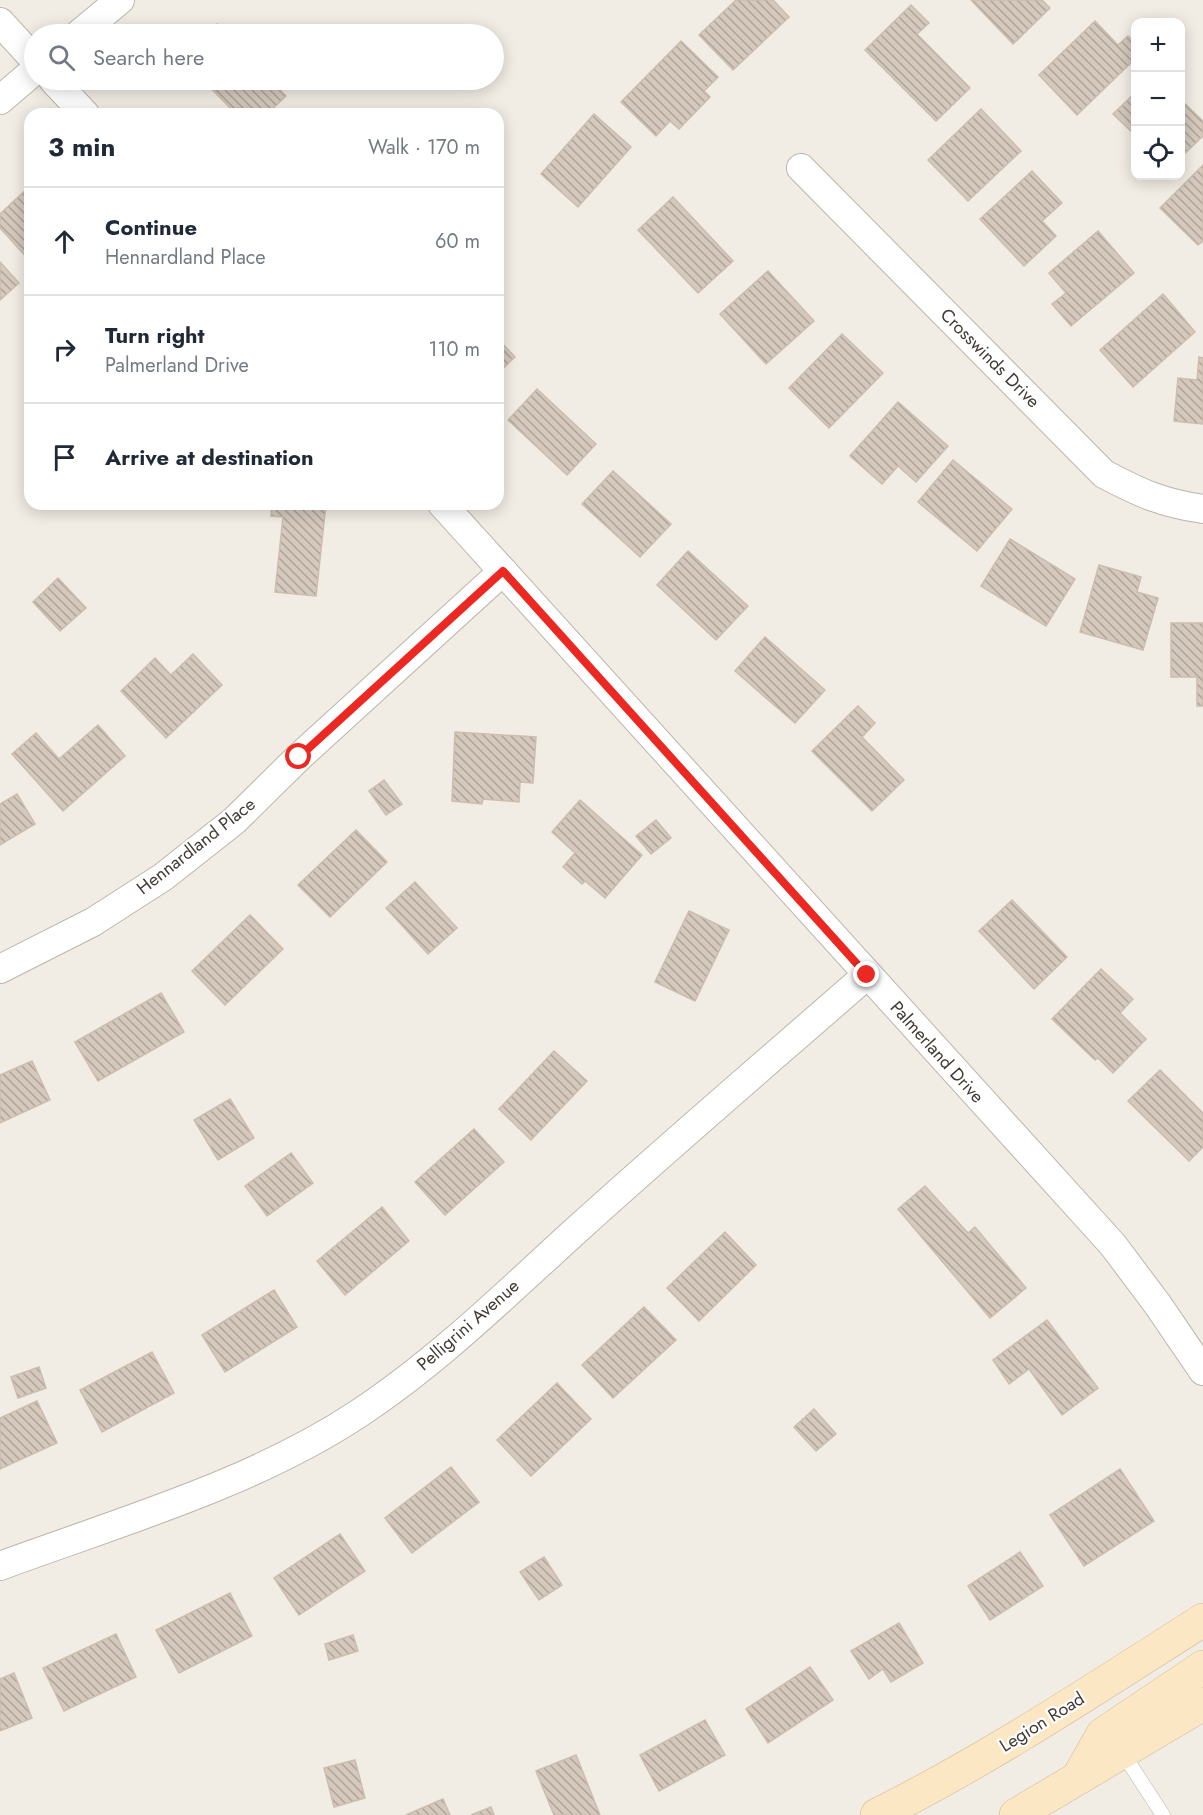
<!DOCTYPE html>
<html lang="en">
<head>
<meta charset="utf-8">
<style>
	:root { --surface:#fff; --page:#f2f2f3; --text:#1f2937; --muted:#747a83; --line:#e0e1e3 }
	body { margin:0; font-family:Jost,sans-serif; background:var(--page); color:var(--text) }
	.controls { position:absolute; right:18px; top:18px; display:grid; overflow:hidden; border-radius:12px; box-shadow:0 3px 15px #0003 }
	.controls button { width:54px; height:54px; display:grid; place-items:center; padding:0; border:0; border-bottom:2px solid var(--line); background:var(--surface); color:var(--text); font:30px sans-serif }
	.stop { position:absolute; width:18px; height:18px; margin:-14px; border:4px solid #eb2821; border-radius:50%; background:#fff }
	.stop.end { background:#eb2821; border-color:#fff; box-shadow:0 2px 6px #0008 }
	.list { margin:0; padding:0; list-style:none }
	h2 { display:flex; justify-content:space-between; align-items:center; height:78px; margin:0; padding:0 24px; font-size:26px }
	h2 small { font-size:20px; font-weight:400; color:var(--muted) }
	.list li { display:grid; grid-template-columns:39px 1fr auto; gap:18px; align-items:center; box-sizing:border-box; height:108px; padding:0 24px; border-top:2px solid var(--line) }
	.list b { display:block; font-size:22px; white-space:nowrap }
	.list p { margin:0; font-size:20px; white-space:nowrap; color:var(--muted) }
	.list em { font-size:20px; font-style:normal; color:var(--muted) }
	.icon { flex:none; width:33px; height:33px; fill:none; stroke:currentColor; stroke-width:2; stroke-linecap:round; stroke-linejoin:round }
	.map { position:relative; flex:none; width:1203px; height:1815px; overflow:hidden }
	.search { position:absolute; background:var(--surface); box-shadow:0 3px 15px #0003; left:24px; top:24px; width:480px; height:66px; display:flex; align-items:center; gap:15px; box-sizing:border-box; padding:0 21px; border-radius:33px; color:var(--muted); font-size:22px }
	.panel { position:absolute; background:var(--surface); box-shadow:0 3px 15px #0003; left:24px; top:108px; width:480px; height:402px; border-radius:18px }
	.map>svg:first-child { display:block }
	.building { fill:url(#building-back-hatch); stroke:#ccbdae; stroke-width:1.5 }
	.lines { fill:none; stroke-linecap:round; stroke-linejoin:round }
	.service-casing { stroke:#beb5aa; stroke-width:15 }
	.minor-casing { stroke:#beb5aa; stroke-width:30 }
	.secondary-casing { stroke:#ceb996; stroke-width:34 }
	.service { stroke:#fff; stroke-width:14 }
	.minor { stroke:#fff; stroke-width:28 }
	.secondary { stroke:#fbe7c4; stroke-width:33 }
	.route { stroke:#eb2821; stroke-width:8 }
	.labels { text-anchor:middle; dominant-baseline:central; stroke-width:4.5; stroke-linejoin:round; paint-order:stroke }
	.street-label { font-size:18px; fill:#423b34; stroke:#fff }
</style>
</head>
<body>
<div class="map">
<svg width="1203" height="1815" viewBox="0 0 1203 1815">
	<defs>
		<pattern id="building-back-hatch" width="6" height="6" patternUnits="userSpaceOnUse" patternTransform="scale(1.5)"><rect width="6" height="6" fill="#d5c9bd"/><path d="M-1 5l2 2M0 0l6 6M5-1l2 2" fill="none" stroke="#aea49a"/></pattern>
	</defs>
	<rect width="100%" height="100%" fill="#f1ece4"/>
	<g class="building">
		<polygon points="736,0 773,0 789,17 733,70 699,35"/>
		<polygon points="971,0 1042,0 1050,8 1013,44"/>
		<polygon points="911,5 929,23 917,34 970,88 936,121 865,50"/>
		<polygon points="1095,21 1118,45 1128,36 1136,43 1136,58 1077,115 1039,75"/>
		<polygon points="217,24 227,34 206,34"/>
		<polygon points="681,41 718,77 704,91 710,97 679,129 670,121 656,136 621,102"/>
		<polygon points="203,80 270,80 286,96 267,114 236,114"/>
		<polygon points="1136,92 1136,136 1113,114"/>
		<polygon points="1180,99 1203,121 1203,136 1180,158"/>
		<polygon points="981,109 1021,151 968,201 928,160"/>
		<polygon points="594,114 631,147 578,207 541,174"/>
		<polygon points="1203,165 1203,241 1198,245 1160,208"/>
		<polygon points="1032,171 1062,203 1042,221 1056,236 1024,266 980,219"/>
		<polygon points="30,186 30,261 0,228 0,214"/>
		<polygon points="673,197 733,261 698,293 638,230"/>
		<polygon points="1098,231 1134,273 1071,326 1052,304 1066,293 1049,273"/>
		<polygon points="0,262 19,283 0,300"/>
		<polygon points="768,271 814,321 766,364 720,314"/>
		<polygon points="1163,294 1195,332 1133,387 1100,350"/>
		<polygon points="842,334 883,373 829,428 789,388"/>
		<polygon points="498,339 515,357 498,373"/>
		<polygon points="1199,357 1203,358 1203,424 1174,421 1178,378 1197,380"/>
		<polygon points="537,389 596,444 567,475 508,420"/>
		<polygon points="898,402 948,446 916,482 898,466 882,484 850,456"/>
		<polygon points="953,460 1012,509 977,551 918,502"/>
		<polygon points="613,471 671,524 640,557 582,504"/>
		<polygon points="272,504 326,504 316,596 275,592 283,517 271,516"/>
		<polygon points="1010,539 1075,579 1046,626 981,586"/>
		<polygon points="688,551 748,606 716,640 657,585"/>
		<polygon points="1099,565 1141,577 1137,592 1158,598 1143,650 1080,632"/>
		<polygon points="58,578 86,608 60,631 33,602"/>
		<polygon points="1171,623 1203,623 1203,706 1197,706 1197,677 1171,677"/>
		<polygon points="765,637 825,690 795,723 735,671"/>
		<polygon points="193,654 222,685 166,738 121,691 155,658 171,675"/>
		<polygon points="858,706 875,723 862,737 904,780 872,811 812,751"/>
		<polygon points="98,725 125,756 63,811 12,754 36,733 59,759"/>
		<polygon points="455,732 536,737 533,783 520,782 519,802 483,799 482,804 452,801"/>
		<polygon points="384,780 402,804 386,815 369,791"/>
		<polygon points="17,794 35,824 0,845 0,804"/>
		<polygon points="580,800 642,855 605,898 585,881 582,884 563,867 575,853 552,832"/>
		<polygon points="656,820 671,838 651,854 636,836"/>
		<polygon points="356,830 387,862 330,917 298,885"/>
		<polygon points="415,882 457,928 428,954 386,908"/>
		<polygon points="1012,900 1067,957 1034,989 979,931"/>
		<polygon points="689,911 729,930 695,1001 655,982"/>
		<polygon points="250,915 283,949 225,1005 192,971"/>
		<polygon points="1101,969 1133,999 1120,1013 1146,1039 1113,1073 1098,1058 1095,1060 1052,1019"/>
		<polygon points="161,993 184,1032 98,1081 75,1042"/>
		<polygon points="554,1051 587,1081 531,1140 499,1109"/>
		<polygon points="32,1061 50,1100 0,1123 0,1075"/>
		<polygon points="1160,1070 1203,1113 1203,1147 1189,1161 1128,1101"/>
		<polygon points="230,1099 254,1138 218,1160 194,1120"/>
		<polygon points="474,1129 504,1162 445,1215 415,1182"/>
		<polygon points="291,1153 313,1183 267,1216 245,1186"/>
		<polygon points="925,1186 968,1233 975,1227 1026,1288 990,1318 898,1209"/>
		<polygon points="382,1207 409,1241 345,1295 317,1261"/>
		<polygon points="725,1232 756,1265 699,1321 667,1288"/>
		<polygon points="274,1290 297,1327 225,1372 202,1335"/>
		<polygon points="644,1307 676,1340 613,1398 582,1365"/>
		<polygon points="1047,1320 1098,1388 1062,1415 1029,1369 1009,1384 993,1360"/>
		<polygon points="152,1352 174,1393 102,1432 80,1390"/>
		<polygon points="39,1367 46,1388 18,1398 11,1377"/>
		<polygon points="557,1383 591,1419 531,1476 497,1440"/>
		<polygon points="37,1401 57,1443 0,1469 0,1418"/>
		<polygon points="814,1409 836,1434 816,1451 794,1427"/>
		<polygon points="451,1467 479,1502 412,1553 385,1518"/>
		<polygon points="1120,1469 1154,1521 1084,1566 1050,1515"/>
		<polygon points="340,1534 365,1571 299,1615 274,1578"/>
		<polygon points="1020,1552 1043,1586 990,1620 968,1586"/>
		<polygon points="544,1557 562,1585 539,1600 520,1572"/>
		<polygon points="230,1593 252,1636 179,1673 156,1630"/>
		<polygon points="899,1623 923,1663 891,1682 883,1669 869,1679 851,1651"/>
		<polygon points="116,1634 136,1677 64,1711 43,1668"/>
		<polygon points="353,1635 358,1651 329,1660 325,1644"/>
		<polygon points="810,1667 833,1700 768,1743 746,1709"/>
		<polygon points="14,1673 32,1718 0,1731 0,1679"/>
		<polygon points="705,1720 725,1755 659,1791 640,1755"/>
		<polygon points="576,1755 600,1815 554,1815 536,1771"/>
		<polygon points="355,1760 365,1798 334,1807 324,1768"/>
		<polygon points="443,1799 450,1815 406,1815"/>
		<polygon points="491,1807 494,1815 471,1815"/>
	</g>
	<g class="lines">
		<defs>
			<polyline id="service" points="1122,1752 1163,1815"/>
			<g id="minor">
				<polyline points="0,22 34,59"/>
				<polyline points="79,34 120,0"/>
				<polyline points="53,80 85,114"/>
				<polyline points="0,100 34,71"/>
				<path d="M801,168L1104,474C1140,493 1162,503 1203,509"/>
				<polyline points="442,504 1113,1245 1158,1305 1203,1371"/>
				<polyline points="0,969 93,922 163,877 234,821 299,757 503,571"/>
				<path d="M0,1566C119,1522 252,1484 358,1414C440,1360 510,1290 582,1225C676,1140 772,1058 867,975"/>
			</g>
			<g id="secondary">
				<polyline points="1079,1776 1103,1734 1203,1667"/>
				<path d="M877,1815C991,1758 1096,1688 1203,1620"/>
				<polyline points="1016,1815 1203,1704"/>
			</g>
		</defs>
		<use href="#service" class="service-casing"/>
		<use href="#minor" class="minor-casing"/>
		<use href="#secondary" class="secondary-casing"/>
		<use href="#service" class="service"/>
		<use href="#minor" class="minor"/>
		<use href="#secondary" class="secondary"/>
	</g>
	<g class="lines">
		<polyline class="route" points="299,757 503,571 867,975"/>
	</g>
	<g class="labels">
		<g class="street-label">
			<text transform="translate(990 358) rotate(45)">Crosswinds Drive</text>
			<text transform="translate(196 846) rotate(-38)">Hennardland Place</text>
			<text transform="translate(937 1052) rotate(48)">Palmerland Drive</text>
			<text transform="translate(468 1325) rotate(-41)">Pelligrini Avenue</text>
			<text transform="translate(1042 1722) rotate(-32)">Legion Road</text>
		</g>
	</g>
</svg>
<div class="controls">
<button>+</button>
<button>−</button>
<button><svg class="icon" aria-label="locate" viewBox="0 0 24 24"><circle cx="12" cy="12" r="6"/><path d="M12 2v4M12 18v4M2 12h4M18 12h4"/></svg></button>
</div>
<div class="stop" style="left:299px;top:757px"></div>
<div class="stop end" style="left:867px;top:975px"></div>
<div class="search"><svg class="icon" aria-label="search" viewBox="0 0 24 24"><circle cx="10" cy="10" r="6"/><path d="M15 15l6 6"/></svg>Search here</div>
<section class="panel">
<h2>3 min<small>Walk · 170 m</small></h2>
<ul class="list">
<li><svg class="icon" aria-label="ahead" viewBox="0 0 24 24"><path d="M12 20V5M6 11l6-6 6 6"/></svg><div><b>Continue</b><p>Hennardland Place</p></div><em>60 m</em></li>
<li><svg class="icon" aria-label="right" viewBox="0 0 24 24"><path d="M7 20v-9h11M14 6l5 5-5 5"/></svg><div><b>Turn right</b><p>Palmerland Drive</p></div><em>110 m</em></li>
<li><svg class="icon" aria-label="arrive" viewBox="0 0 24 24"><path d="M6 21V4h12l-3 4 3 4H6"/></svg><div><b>Arrive at destination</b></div></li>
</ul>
</section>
</div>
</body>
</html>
